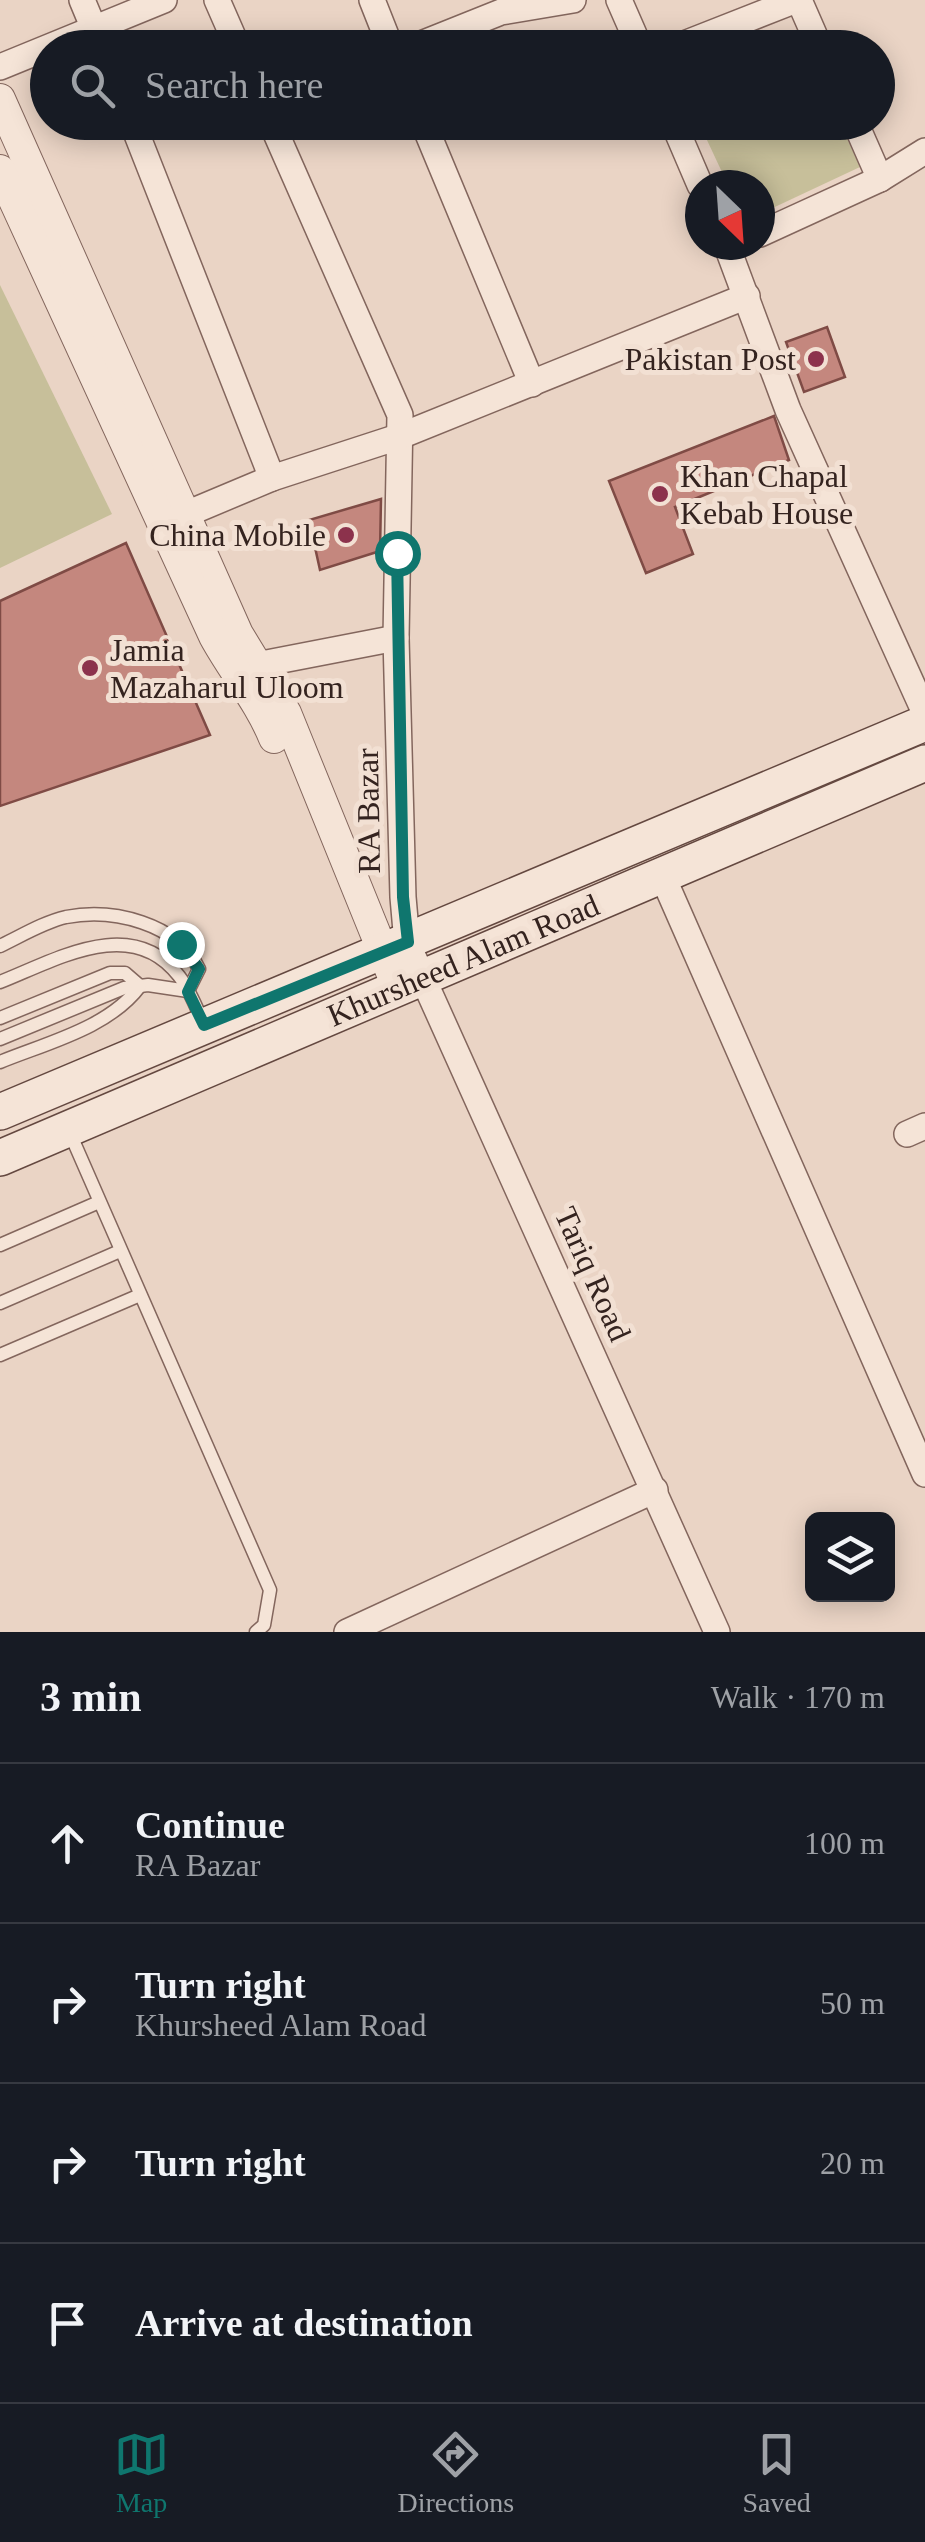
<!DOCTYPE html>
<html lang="en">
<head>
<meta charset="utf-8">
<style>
	:root { --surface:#171b24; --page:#20242c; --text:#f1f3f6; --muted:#9ea1a6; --line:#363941; --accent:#0f766e }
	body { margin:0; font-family:"Times New Roman",serif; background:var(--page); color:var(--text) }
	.controls { position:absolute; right:30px; bottom:30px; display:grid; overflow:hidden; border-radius:15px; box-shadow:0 5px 25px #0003 }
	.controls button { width:90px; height:90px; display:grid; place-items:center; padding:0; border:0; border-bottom:2px solid var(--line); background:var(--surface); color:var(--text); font:50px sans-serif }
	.compass { position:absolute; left:685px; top:170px; width:90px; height:90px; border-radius:50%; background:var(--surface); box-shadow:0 5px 25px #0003; rotate:155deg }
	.stop { position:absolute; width:30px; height:30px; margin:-22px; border:8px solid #0f766e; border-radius:50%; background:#fff }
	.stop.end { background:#0f766e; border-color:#fff; box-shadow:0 2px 10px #0008 }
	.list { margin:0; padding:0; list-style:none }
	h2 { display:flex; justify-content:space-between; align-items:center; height:130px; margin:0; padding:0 40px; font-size:42px }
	h2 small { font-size:32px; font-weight:400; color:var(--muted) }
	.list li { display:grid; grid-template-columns:65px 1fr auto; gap:30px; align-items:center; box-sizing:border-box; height:160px; padding:0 40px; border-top:2px solid var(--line) }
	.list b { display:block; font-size:38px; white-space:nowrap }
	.list p { margin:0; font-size:32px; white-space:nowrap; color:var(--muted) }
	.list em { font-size:32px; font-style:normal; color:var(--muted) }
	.icon { flex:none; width:55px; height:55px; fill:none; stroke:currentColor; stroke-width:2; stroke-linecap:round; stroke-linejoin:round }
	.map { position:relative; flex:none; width:925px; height:1632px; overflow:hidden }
	.search { position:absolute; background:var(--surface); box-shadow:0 5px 25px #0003; left:30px; right:30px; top:30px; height:110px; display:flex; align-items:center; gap:25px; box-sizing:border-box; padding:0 35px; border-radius:55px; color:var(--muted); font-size:38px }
	.sheet { height:770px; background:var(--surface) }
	nav { display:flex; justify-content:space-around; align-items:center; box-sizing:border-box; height:140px; border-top:2px solid var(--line); background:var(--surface); font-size:28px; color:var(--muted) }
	nav a { display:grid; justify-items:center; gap:5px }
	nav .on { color:var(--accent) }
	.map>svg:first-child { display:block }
	.green { fill:#c7bf9a }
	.building { fill:#c4877e; stroke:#7f4b45; stroke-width:2.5 }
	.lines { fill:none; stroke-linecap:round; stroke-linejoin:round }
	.service-casing { stroke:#83665d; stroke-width:15 }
	.minor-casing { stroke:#83665d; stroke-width:28 }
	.tertiary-casing { stroke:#83665d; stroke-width:32 }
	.secondary-casing { stroke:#644840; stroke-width:38 }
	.service { stroke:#f5e4d7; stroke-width:12 }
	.minor { stroke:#f5e4d7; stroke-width:25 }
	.tertiary { stroke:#f5e4d7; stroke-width:30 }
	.secondary { stroke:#f5e4d7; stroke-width:35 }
	.route { stroke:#0f766e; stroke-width:12 }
	.poi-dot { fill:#8c324c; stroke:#f2e0d3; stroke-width:4 }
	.labels { text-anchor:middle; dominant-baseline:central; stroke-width:10; stroke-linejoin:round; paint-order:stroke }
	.poi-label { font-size:32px; fill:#34231f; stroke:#f2e0d3; text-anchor:end }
	.street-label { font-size:32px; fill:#34231f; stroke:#f2e0d3 }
</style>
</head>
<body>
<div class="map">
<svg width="925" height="1632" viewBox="0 0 925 1632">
	<rect width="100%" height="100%" fill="#ead4c5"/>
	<g class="green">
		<polygon points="699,123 840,123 860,167 760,214 760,185 728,185"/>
		<polygon points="0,285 112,514 0,568"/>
	</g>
	<g class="building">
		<polygon points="827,327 845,377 804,392 786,342"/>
		<polygon points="774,416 789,460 675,507 693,554 646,573 609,481"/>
		<polygon points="381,499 380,551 320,570 309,520"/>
		<polygon points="126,543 210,735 0,806 0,601"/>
	</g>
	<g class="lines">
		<defs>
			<g id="service">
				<path d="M0,946C21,936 44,922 66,917C113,908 177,923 199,969L188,991L148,985L124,988L0,1039"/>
				<path d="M0,982C56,960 132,914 179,976C190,990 197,1009 204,1025"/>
				<polyline points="0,1018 110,973 125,973 140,986"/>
				<path d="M0,1062C46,1043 109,1028 140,986"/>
				<polyline points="69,1131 270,1590 264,1625 256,1632"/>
				<polyline points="0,1245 99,1202"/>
				<polyline points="0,1303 120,1251"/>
				<polyline points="0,1355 140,1295"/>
			</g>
			<g id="minor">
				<polyline points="82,0 102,48"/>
				<polyline points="217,0 238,48"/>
				<polyline points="372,0 391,48"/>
				<polyline points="619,0 640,48"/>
				<polyline points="799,0 820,48"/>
				<polyline points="411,48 501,12 573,0"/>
				<polyline points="674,48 796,0"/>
				<polyline points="0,67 164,0"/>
				<polyline points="132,122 272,478"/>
				<polyline points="271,122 400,415 396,638 403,897 407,943 717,1632"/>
				<polyline points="423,122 532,384"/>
				<polyline points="673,122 700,185"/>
				<polyline points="855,122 880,179"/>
				<polyline points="760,234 880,179 925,151"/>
				<polyline points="728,249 788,410 925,713"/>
				<polyline points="184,515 272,478 398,437 747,296"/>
				<polyline points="256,665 396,638"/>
				<polyline points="662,875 925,1474"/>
				<polyline points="907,1134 925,1126"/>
				<polyline points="347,1632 655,1490"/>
			</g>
			<g id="tertiary">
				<polyline points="0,99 238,634 286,713 398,989"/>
				<path d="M0,170L214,636C233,671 259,701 274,738"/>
			</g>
			<g id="secondary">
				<polyline points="0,1112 925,723"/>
				<polyline points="0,1158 925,763"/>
			</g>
		</defs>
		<use href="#service" class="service-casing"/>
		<use href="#minor" class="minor-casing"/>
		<use href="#tertiary" class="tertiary-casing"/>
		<use href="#secondary" class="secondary-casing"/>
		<use href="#service" class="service"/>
		<use href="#minor" class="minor"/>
		<use href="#tertiary" class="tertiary"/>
		<use href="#secondary" class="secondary"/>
	</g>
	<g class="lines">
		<polyline class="route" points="181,944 199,969 188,992 204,1025 408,942 403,897 397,553"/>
	</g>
	<g class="poi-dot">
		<circle cx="816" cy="359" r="10"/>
		<circle cx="660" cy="494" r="10"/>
		<circle cx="346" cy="535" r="10"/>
		<circle cx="90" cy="668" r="10"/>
	</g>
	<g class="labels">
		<g class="poi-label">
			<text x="796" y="359">Pakistan Post</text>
			<text x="680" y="476" text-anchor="start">Khan Chapal<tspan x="680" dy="37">Kebab House</tspan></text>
			<text x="326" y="535">China Mobile</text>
			<text x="110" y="650" text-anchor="start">Jamia<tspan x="110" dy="37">Mazaharul Uloom</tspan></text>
		</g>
		<g class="street-label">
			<text transform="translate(368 811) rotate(-91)">RA Bazar</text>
			<text transform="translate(463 960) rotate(-23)">Khursheed Alam Road</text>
			<text transform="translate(593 1274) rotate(66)">Tariq Road</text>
		</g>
	</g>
</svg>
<div class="controls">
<button><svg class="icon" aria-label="layers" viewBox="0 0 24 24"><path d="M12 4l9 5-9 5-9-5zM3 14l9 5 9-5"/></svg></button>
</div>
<svg class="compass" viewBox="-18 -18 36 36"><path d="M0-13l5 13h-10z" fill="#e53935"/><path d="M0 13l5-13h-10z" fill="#9ea1a6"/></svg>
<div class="stop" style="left:397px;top:553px"></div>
<div class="stop end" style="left:181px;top:944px"></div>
<div class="search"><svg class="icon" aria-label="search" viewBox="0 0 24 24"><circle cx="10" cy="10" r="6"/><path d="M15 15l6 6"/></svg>Search here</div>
</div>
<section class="sheet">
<h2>3 min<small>Walk · 170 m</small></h2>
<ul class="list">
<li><svg class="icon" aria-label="ahead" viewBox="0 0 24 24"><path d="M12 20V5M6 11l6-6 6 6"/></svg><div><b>Continue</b><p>RA Bazar</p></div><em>100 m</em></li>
<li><svg class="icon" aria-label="right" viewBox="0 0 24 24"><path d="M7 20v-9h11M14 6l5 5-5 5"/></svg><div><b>Turn right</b><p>Khursheed Alam Road</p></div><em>50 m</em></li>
<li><svg class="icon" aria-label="right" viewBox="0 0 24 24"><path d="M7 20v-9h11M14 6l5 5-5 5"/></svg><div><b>Turn right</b></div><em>20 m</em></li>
<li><svg class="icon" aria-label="arrive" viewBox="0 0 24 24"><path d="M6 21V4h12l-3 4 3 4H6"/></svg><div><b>Arrive at destination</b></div></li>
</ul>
</section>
<nav>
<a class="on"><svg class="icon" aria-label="map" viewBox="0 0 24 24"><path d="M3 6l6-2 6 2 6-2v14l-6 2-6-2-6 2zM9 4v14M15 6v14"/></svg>Map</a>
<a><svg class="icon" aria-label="directions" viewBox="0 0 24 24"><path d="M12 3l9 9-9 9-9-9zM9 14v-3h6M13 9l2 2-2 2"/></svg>Directions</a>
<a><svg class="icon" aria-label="saved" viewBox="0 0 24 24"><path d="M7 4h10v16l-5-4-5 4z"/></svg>Saved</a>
</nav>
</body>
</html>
